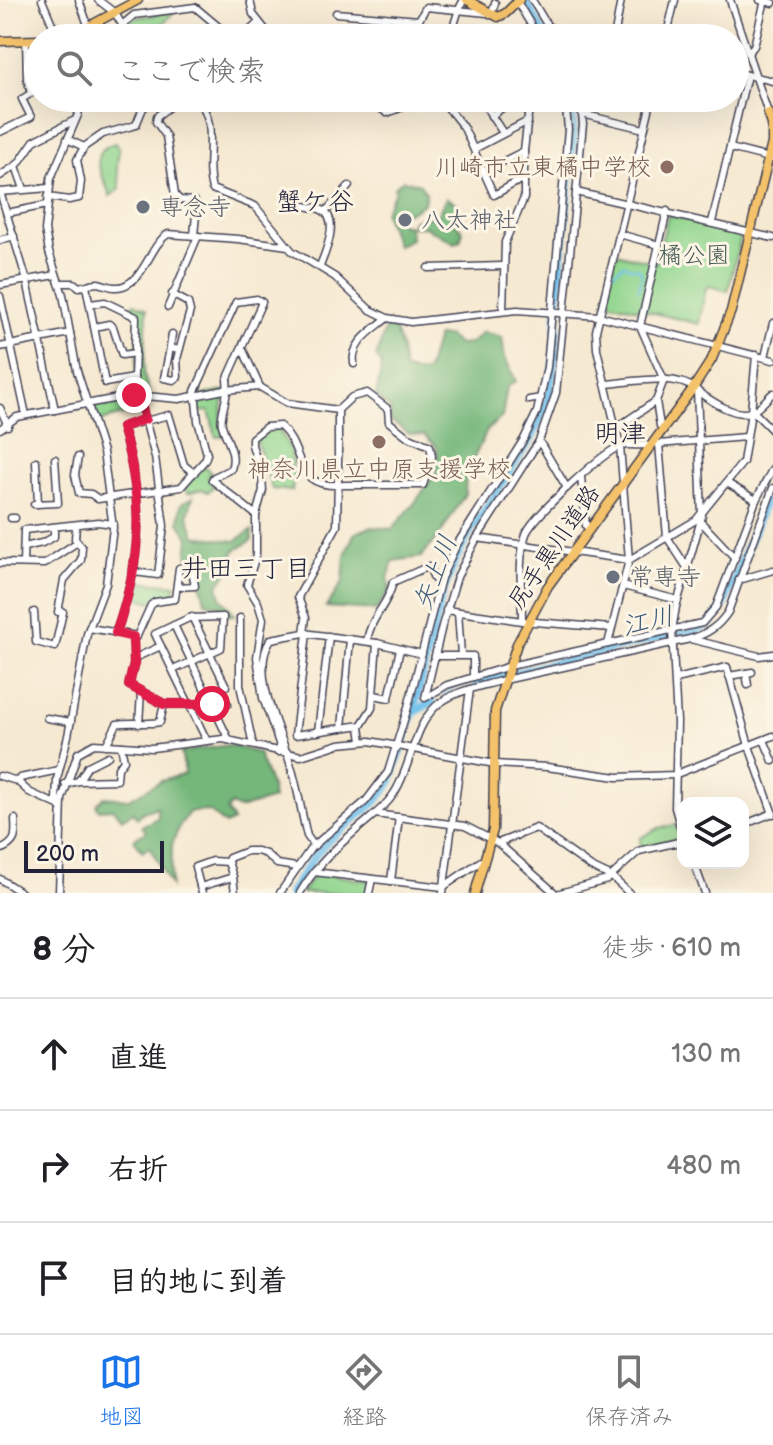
<!DOCTYPE html>
<html lang="ja">
<head>
<meta charset="utf-8">
<style>
	:root { --surface:#fff; --page:#f6f6f6; --text:#202124; --muted:#757577; --line:#e0e0e0; --accent:#1a73e8 }
	body { margin:0; font-family:"Balsamiq Sans","Klee One",sans-serif; background:var(--page); color:var(--text) }
	.controls { position:absolute; right:24px; bottom:24px; display:grid; overflow:hidden; border-radius:16px; box-shadow:0 8px 32px #0002 }
	.controls button { width:72px; height:72px; display:grid; place-items:center; padding:0; border:0; border-bottom:2px solid var(--line); background:var(--surface); color:var(--text); font:40px sans-serif }
	.scale { position:absolute; left:24px; bottom:20px; width:140px; box-sizing:border-box; padding-left:8px; border:4px solid #22223b; border-top:0; font-size:22px; line-height:28px; white-space:nowrap; color:#22223b; -webkit-text-stroke:6px #fcf5e5; paint-order:stroke }
	.stop { position:absolute; width:24px; height:24px; margin:-18px; border:6px solid #e11d48; border-radius:50%; background:#fff }
	.stop.end { background:#e11d48; border-color:#fff; box-shadow:0 2px 8px #0008 }
	.list { margin:0; padding:0; list-style:none }
	h2 { display:flex; justify-content:space-between; align-items:center; height:104px; margin:0; padding:0 32px; font-size:34px }
	h2 small { font-size:26px; font-weight:400; color:var(--muted) }
	.list li { display:grid; grid-template-columns:52px 1fr auto; gap:24px; align-items:center; box-sizing:border-box; height:112px; padding:0 32px; border-top:2px solid var(--line) }
	.list b { display:block; font-size:30px; white-space:nowrap }
	.list em { font-size:26px; font-style:normal; color:var(--muted) }
	.icon { flex:none; width:44px; height:44px; fill:none; stroke:currentColor; stroke-width:2; stroke-linecap:round; stroke-linejoin:round }
	.map { position:relative; flex:none; width:773px; height:893px; overflow:hidden }
	.search { position:absolute; background:var(--surface); box-shadow:0 8px 32px #0002; left:24px; right:24px; top:24px; height:88px; display:flex; align-items:center; gap:20px; box-sizing:border-box; padding:0 28px; border-radius:44px; color:var(--muted); font-size:30px }
	.sheet { height:440px; background:var(--surface) }
	nav { display:flex; justify-content:space-around; align-items:center; box-sizing:border-box; height:112px; border-top:2px solid var(--line); background:var(--surface); font-size:22px; color:var(--muted) }
	nav a { display:grid; justify-items:center; gap:4px }
	nav .on { color:var(--accent) }
	.map>svg:first-child { display:block }
	.green { fill:#92d68f; stroke:#5a7c65; stroke-width:2 }
	.forest { fill:#75b77a; stroke:#4c6c5a; stroke-width:2 }
	.lines { fill:none; stroke-linecap:round; stroke-linejoin:round }
	.stream { stroke:#73c2ed; stroke-width:2 }
	.river { stroke:#73c2ed; stroke-width:8 }
	.minor-casing { stroke:#424052; stroke-width:9 }
	.major-casing { stroke:#424052; stroke-width:11 }
	.minor { stroke:#fff; stroke-width:6 }
	.major { stroke:#f4c26a; stroke-width:8 }
	.route { stroke:#e11d48; stroke-width:10 }
	.education-dot { fill:#8d6e63; stroke:#fcf5e5; stroke-width:3 }
	.worship-dot { fill:#6b7280; stroke:#fcf5e5; stroke-width:3 }
	.labels { text-anchor:middle; dominant-baseline:central; stroke-width:6; stroke-linejoin:round; paint-order:stroke }
	.education-label { font-size:24px; fill:#785e54; stroke:#fcf5e5; text-anchor:end }
	.worship-label { font-size:24px; fill:#5b616d; stroke:#fcf5e5; text-anchor:start }
	.park-label { font-size:24px; fill:#445854; stroke:#fcf5e5 }
	.street-label { font-size:24px; fill:#22223b; stroke:#fcf5e5 }
	.neighbourhood-label { font-size:26px; fill:#22223b; stroke:#fcf5e5 }
	.water-label { font-size:26px; font-style:italic; fill:#3e5a79; stroke:#fcf5e5 }
</style>
</head>
<body>
<div class="map">
<svg width="773" height="893" viewBox="0 0 773 893">
	<rect width="100%" height="100%" fill="#fcf5e5"/>
	<filter id="ink" filterUnits="userSpaceOnUse"><feTurbulence type="fractalNoise" baseFrequency=".0125" numOctaves="2"/><feDisplacementMap in="SourceGraphic" scale="16" xChannelSelector="R" yChannelSelector="G"/><feConvolveMatrix kernelMatrix="1 2 1 2 8 2 1 2 1" color-interpolation-filters="sRGB"/></filter>
	<filter id="wash" filterUnits="userSpaceOnUse"><feTurbulence type="fractalNoise" baseFrequency=".006" numOctaves="4" result="noise"/><feDisplacementMap in="SourceGraphic" scale="32" xChannelSelector="R" yChannelSelector="G"/><feGaussianBlur stdDeviation="1.8" result="paint"/><feColorMatrix in="noise" values="0 0 0 0 0 0 0 0 0 0 0 0 0 0 0 0 0 1.4 0 .05"/><feComposite in="paint" operator="in"/></filter>
	<g filter="url(#wash)">
		<rect width="100%" height="100%" fill="#f6e9d1"/>
		<g class="green">
			<polygon points="174,12 149,38 137,38 127,24 133,18"/>
			<path d="M115,143L119,149L117,166L120,189L110,196C105,176 83,153 115,143Z"/>
			<polygon points="668,215 742,232 728,291 709,286 706,288 699,324 605,301 616,253 656,263"/>
			<polygon points="134,303 147,309 144,375 149,393 140,391 136,376 139,316 130,311"/>
			<polygon points="225,391 220,424 224,436 216,437 209,411 198,412 198,396"/>
			<polygon points="136,398 141,410 97,422 95,406"/>
			<path d="M276,429C294,442 295,472 292,491L272,489L257,442C259,432 267,430 276,429Z"/>
			<polygon points="203,465 211,473 208,477 213,487 208,492 202,489 188,493 184,488"/>
			<polygon points="135,581 176,585 173,595 151,602 132,595"/>
			<polygon points="675,825 681,838 641,847 640,838 659,828"/>
			<polygon points="316,873 370,881 367,893 302,893"/>
		</g>
		<g class="forest">
			<polygon points="403,180 420,184 426,193 424,203 412,211 400,215 401,225 409,225 411,239 397,246 384,212 395,192 394,187"/>
			<polygon points="446,198 458,204 454,222 463,231 460,241 455,243 426,227 412,226 412,221 423,217 436,218"/>
			<polygon points="386,327 395,330 401,349 404,370 419,373 427,371 437,336 447,336 459,345 470,344 483,332 502,337 505,358 516,381 507,387 502,417 488,429 466,474 465,494 441,533 421,557 393,561 388,578 390,590 376,610 326,607 343,582 345,555 354,534 370,527 392,529 414,504 437,471 437,447 424,435 409,434 390,420 391,410 376,396 382,364 376,357"/>
			<polygon points="193,497 188,515 195,536 235,541 252,530 252,540 233,552 235,563 218,585 221,597 235,615 221,616 220,606 205,602 200,578 196,576 191,557 187,556 189,538 179,522 181,504"/>
			<polygon points="229,745 258,753 271,786 273,799 239,809 231,805 227,811 233,821 225,825 209,811 189,812 179,827 172,845 171,886 150,847 142,851 134,839 146,832 142,826 158,818 157,807 143,812 137,818 133,812 122,819 114,809 99,810 96,805 104,797 129,799 161,781 185,774 181,752"/>
		</g>
		<g class="lines">
			<g class="stream">
				<polyline points="613,273 624,264 631,268 638,268 642,275 638,290"/>
				<polyline points="442,695 457,686 475,682"/>
			</g>
			<g class="river">
				<polyline points="525,0 546,38"/>
				<polyline points="475,682 653,639 694,632 711,623 724,605 773,481"/>
				<polyline points="413,713 432,702"/>
				<polyline points="290,893 313,858 331,838 375,803 390,784 413,713 443,592 455,562 470,532 532,438 544,410 550,390 556,346 558,296 574,132 571,98"/>
			</g>
		</g>
	</g>
	<g filter="url(#ink)">
		<g class="lines">
			<defs>
				<g id="minor">
					<polyline points="42,0 58,38"/>
					<polyline points="79,0 89,28"/>
					<polyline points="98,0 115,13 130,38"/>
					<polyline points="250,0 253,14 272,38"/>
					<polyline points="516,0 539,38"/>
					<polyline points="532,0 555,38"/>
					<polyline points="730,0 768,113"/>
					<polyline points="760,0 773,3"/>
					<polyline points="336,13 419,20 426,7 487,13"/>
					<polyline points="491,15 495,3"/>
					<polyline points="122,25 134,15 195,7 232,38"/>
					<polyline points="549,27 592,38"/>
					<polyline points="242,38 259,22"/>
					<path d="M446,38C457,27 455,12 464,0"/>
					<polyline points="489,38 494,36 501,38"/>
					<polyline points="614,38 621,0"/>
					<polyline points="666,38 675,0"/>
					<polyline points="26,40 27,79 31,93"/>
					<polyline points="748,53 754,46 765,0"/>
					<polyline points="735,72 773,81"/>
					<polyline points="181,98 157,116 156,122 166,136 175,195 180,200 194,201 197,205 194,235"/>
					<path d="M196,98C221,123 203,160 212,189L255,206L292,251L335,277L369,309L387,318L411,322L517,310L599,316L773,360"/>
					<polyline points="366,98 387,113 418,101 440,98"/>
					<polyline points="440,98 464,128 494,195 524,178"/>
					<polyline points="480,98 503,133"/>
					<polyline points="580,98 583,124 556,393 539,441 477,538 457,577 442,626 425,698 447,685 510,666 702,623 716,607 756,500 773,468"/>
					<polyline points="582,114 644,129"/>
					<polyline points="491,116 516,98"/>
					<polyline points="0,132 31,117 22,99 38,89"/>
					<polyline points="67,139 84,147 103,134 136,125 143,108 157,98"/>
					<polyline points="730,148 773,159"/>
					<polyline points="474,149 528,121"/>
					<polyline points="16,166 24,189"/>
					<polyline points="484,171 524,151"/>
					<polyline points="0,176 18,164 34,141 75,120"/>
					<polyline points="0,192 27,281 55,410"/>
					<polyline points="0,192 49,188"/>
					<polyline points="576,192 773,238"/>
					<polyline points="48,197 69,200 79,198 81,181 77,160 84,147"/>
					<path d="M290,199C299,206 305,206 316,208C343,213 326,251 320,266"/>
					<polyline points="325,212 349,186"/>
					<polyline points="7,213 47,205"/>
					<polyline points="712,222 747,75"/>
					<polyline points="619,234 659,245"/>
					<polyline points="0,240 14,236"/>
					<polyline points="428,268 503,266"/>
					<path d="M59,283H74L79,287C85,286 92,283 98,283C107,285 113,289 123,286C146,278 150,245 168,234L238,239L288,246"/>
					<polyline points="0,285 56,275"/>
					<polyline points="86,286 105,383 134,378"/>
					<polyline points="172,294 188,303 190,311 177,359 178,377 174,380 164,378 170,348 179,350"/>
					<polyline points="0,296 26,415"/>
					<polyline points="90,304 105,302 136,317 134,378 155,457 164,526 158,575 134,572"/>
					<polyline points="168,307 198,236"/>
					<polyline points="503,311 505,242 524,198 524,151 530,98"/>
					<polyline points="94,327 109,324 113,327 122,355 135,353"/>
					<polyline points="0,347 70,333"/>
					<polyline points="170,348 172,334"/>
					<polyline points="243,350 260,387"/>
					<polyline points="765,357 773,323"/>
					<path d="M354,364C350,343 373,330 387,318"/>
					<path d="M605,384C632,382 674,372 697,390L702,516L676,607L672,630L677,722L675,808L683,836"/>
					<path d="M697,391C710,400 736,419 753,411C760,408 767,398 773,393"/>
					<polyline points="529,400 541,398"/>
					<polyline points="0,408 8,426"/>
					<polyline points="753,411 773,431"/>
					<polyline points="660,426 656,401 664,380 640,326 667,211"/>
					<polyline points="616,428 656,401"/>
					<polyline points="0,429 17,417 134,395 179,399 224,390 260,387 287,403 338,410"/>
					<polyline points="539,441 567,488"/>
					<polyline points="658,444 746,437"/>
					<polyline points="659,444 667,537 688,569"/>
					<path d="M78,457L75,475L79,493L91,494L98,499L181,487L205,460L207,454L198,421L195,391L236,302L257,299L262,302L227,380C230,395 219,414 222,425C226,440 237,453 231,469L214,477L212,480L256,515"/>
					<polyline points="36,461 38,504"/>
					<polyline points="581,477 586,526"/>
					<polyline points="727,483 756,500"/>
					<polyline points="34,504 58,503 55,459"/>
					<polyline points="11,518 15,518"/>
					<polyline points="701,522 735,558"/>
					<polyline points="477,538 629,560 696,520 743,462 751,412 756,355"/>
					<polyline points="24,547 42,543 54,537 54,527"/>
					<polyline points="0,563 44,564 73,545"/>
					<polyline points="23,563 24,530 98,522 113,524"/>
					<polyline points="739,580 773,570"/>
					<polyline points="623,586 678,600"/>
					<polyline points="446,610 522,621 611,628"/>
					<polyline points="34,612 36,642 55,647 63,612"/>
					<polyline points="58,612 64,580 81,560 82,547 75,539 76,525"/>
					<polyline points="458,612 461,655"/>
					<polyline points="192,617 226,686"/>
					<polyline points="240,618 240,685 253,745"/>
					<path d="M522,621C522,594 517,560 526,534C532,517 605,450 621,446C629,444 639,446 646,445"/>
					<polyline points="174,625 229,740"/>
					<polyline points="89,628 137,636 151,605 155,602 175,599 179,568 191,565 195,586 177,587"/>
					<path d="M116,633C142,558 145,503 122,427L169,415L184,465L194,473"/>
					<polyline points="304,633 377,643 422,654"/>
					<polyline points="307,633 295,735 361,725"/>
					<polyline points="133,637 134,663 129,685 164,704 228,704"/>
					<polyline points="690,639 759,656 773,654"/>
					<path d="M367,641C371,615 388,606 393,582L429,566L434,579L441,578"/>
					<polyline points="608,644 629,560 620,446 597,349 596,331 652,98"/>
					<polyline points="435,656 473,656 473,677"/>
					<polyline points="137,657 161,646"/>
					<polyline points="173,670 221,648 223,617 189,618 155,634 207,741"/>
					<polyline points="746,673 748,685"/>
					<polyline points="729,676 752,672"/>
					<polyline points="676,679 727,667 749,746 773,814"/>
					<polyline points="374,695 389,698 400,649"/>
					<polyline points="47,718 71,722"/>
					<polyline points="139,724 141,692"/>
					<polyline points="342,728 350,639"/>
					<polyline points="318,732 329,636"/>
					<polyline points="764,740 773,761"/>
					<polyline points="362,741 360,727 372,708 377,643"/>
					<path d="M106,745L117,724C132,721 145,725 160,722L164,704"/>
					<path d="M279,752L280,746L263,698L257,657L263,619L258,603L247,585L256,555V515L263,490L262,478L252,445V438L266,427L280,426C308,452 290,489 345,485H423L432,456L430,446L407,436L389,422L388,409L367,393L352,397L338,410V475L337,526L298,597L306,618L304,633L271,639C249,672 280,729 290,763C298,787 301,812 307,836L314,846"/>
					<polyline points="0,776 17,781 29,792 60,806"/>
					<polyline points="79,780 88,766 108,756"/>
					<polyline points="19,782 20,778 59,770"/>
					<polyline points="65,784 79,781 117,780 118,768 124,760 121,746"/>
					<polyline points="60,806 56,800 57,779 68,736 87,634 106,584 113,528 103,452 77,371 63,295 49,252 45,230 51,178 78,115 82,98"/>
					<polyline points="375,814 465,826 498,843 555,893"/>
					<polyline points="743,825 773,813"/>
					<polyline points="498,843 536,828 591,867 612,877 629,893"/>
					<path d="M0,850C17,843 16,836 15,819"/>
					<polyline points="694,863 705,893"/>
					<polyline points="314,872 443,887 481,861"/>
					<polyline points="233,877 235,893"/>
					<polyline points="0,879 22,893"/>
					<polyline points="391,881 399,817"/>
					<polyline points="200,887 233,877 228,862"/>
					<polyline points="59,893 62,799 78,753 94,744 152,748 223,739 301,756 339,744 370,741 495,764 547,767 617,777 674,775 773,736"/>
					<polyline points="202,893 195,867 212,861 228,862 229,858 247,851 257,851 266,854 277,864 296,867"/>
					<polyline points="280,893 311,848 366,801 388,772 408,707 441,578 456,546 524,439 537,412 547,367 568,129 565,98"/>
					<path d="M300,893C313,870 333,850 353,833C367,820 383,810 393,795C412,767 412,729 436,706C453,691 479,687 500,681L690,639C707,634 718,627 728,612L773,488"/>
					<polyline points="369,893 372,879"/>
					<polyline points="443,893 470,689"/>
					<polyline points="560,893 607,880 639,851 683,841"/>
				</g>
				<g id="major">
					<polyline points="467,0 498,17 506,13 519,0"/>
					<polyline points="67,38 138,0"/>
					<polyline points="0,41 38,40"/>
					<polyline points="475,893 493,830 495,711 517,644 548,586 694,387 712,359 731,311 772,143 772,124 768,113"/>
				</g>
			</defs>
			<use href="#minor" class="minor-casing"/>
			<use href="#major" class="major-casing"/>
			<use href="#minor" class="minor"/>
			<use href="#major" class="major"/>
		</g>
	</g>
	<g class="lines" filter="url(#ink)">
		<path class="route" d="M134,395L138,394L145,419L122,427C145,502 142,559 116,633L133,637L134,663L129,685L164,704H212"/>
	</g>
	<g class="education-dot">
		<circle cx="667" cy="167" r="8"/>
		<circle cx="379" cy="442" r="8"/>
	</g>
	<g class="worship-dot">
		<circle cx="143" cy="207" r="8"/>
		<circle cx="405" cy="220" r="8"/>
		<circle cx="613" cy="577" r="8"/>
	</g>
	<g class="labels">
		<g class="education-label">
			<text x="651" y="167">川崎市立東橘中学校</text>
			<text x="379" y="469" text-anchor="middle">神奈川県立中原支援学校</text>
		</g>
		<g class="worship-label">
			<text x="159" y="207">専念寺</text>
			<text x="421" y="220">八太神社</text>
			<text x="629" y="577">常専寺</text>
		</g>
		<g class="park-label">
			<text x="694" y="255">橘公園</text>
		</g>
		<g class="street-label">
			<text transform="translate(554 547) rotate(-56)">尻手黒川道路</text>
		</g>
		<g class="neighbourhood-label">
			<text x="315" y="202">蟹ケ谷</text>
			<text x="620" y="434">明津</text>
			<text x="246" y="569">井田三丁目</text>
		</g>
		<g class="water-label">
			<text transform="translate(436 573) rotate(-69)">矢上川</text>
			<text transform="translate(648 622) rotate(-13)">江川</text>
		</g>
	</g>
</svg>
<div class="controls">
<button><svg class="icon" aria-label="layers" viewBox="0 0 24 24"><path d="M12 4l9 5-9 5-9-5zM3 14l9 5 9-5"/></svg></button>
</div>
<div class="scale">200 m</div>
<div class="stop" style="left:212px;top:704px"></div>
<div class="stop end" style="left:134px;top:395px"></div>
<div class="search"><svg class="icon" aria-label="search" viewBox="0 0 24 24"><circle cx="10" cy="10" r="6"/><path d="M15 15l6 6"/></svg>ここで検索</div>
</div>
<section class="sheet">
<h2>8 分<small>徒歩 · 610 m</small></h2>
<ul class="list">
<li><svg class="icon" aria-label="ahead" viewBox="0 0 24 24"><path d="M12 20V5M6 11l6-6 6 6"/></svg><div><b>直進</b></div><em>130 m</em></li>
<li><svg class="icon" aria-label="right" viewBox="0 0 24 24"><path d="M7 20v-9h11M14 6l5 5-5 5"/></svg><div><b>右折</b></div><em>480 m</em></li>
<li><svg class="icon" aria-label="arrive" viewBox="0 0 24 24"><path d="M6 21V4h12l-3 4 3 4H6"/></svg><div><b>目的地に到着</b></div></li>
</ul>
</section>
<nav>
<a class="on"><svg class="icon" aria-label="map" viewBox="0 0 24 24"><path d="M3 6l6-2 6 2 6-2v14l-6 2-6-2-6 2zM9 4v14M15 6v14"/></svg>地図</a>
<a><svg class="icon" aria-label="directions" viewBox="0 0 24 24"><path d="M12 3l9 9-9 9-9-9zM9 14v-3h6M13 9l2 2-2 2"/></svg>経路</a>
<a><svg class="icon" aria-label="saved" viewBox="0 0 24 24"><path d="M7 4h10v16l-5-4-5 4z"/></svg>保存済み</a>
</nav>
</body>
</html>
